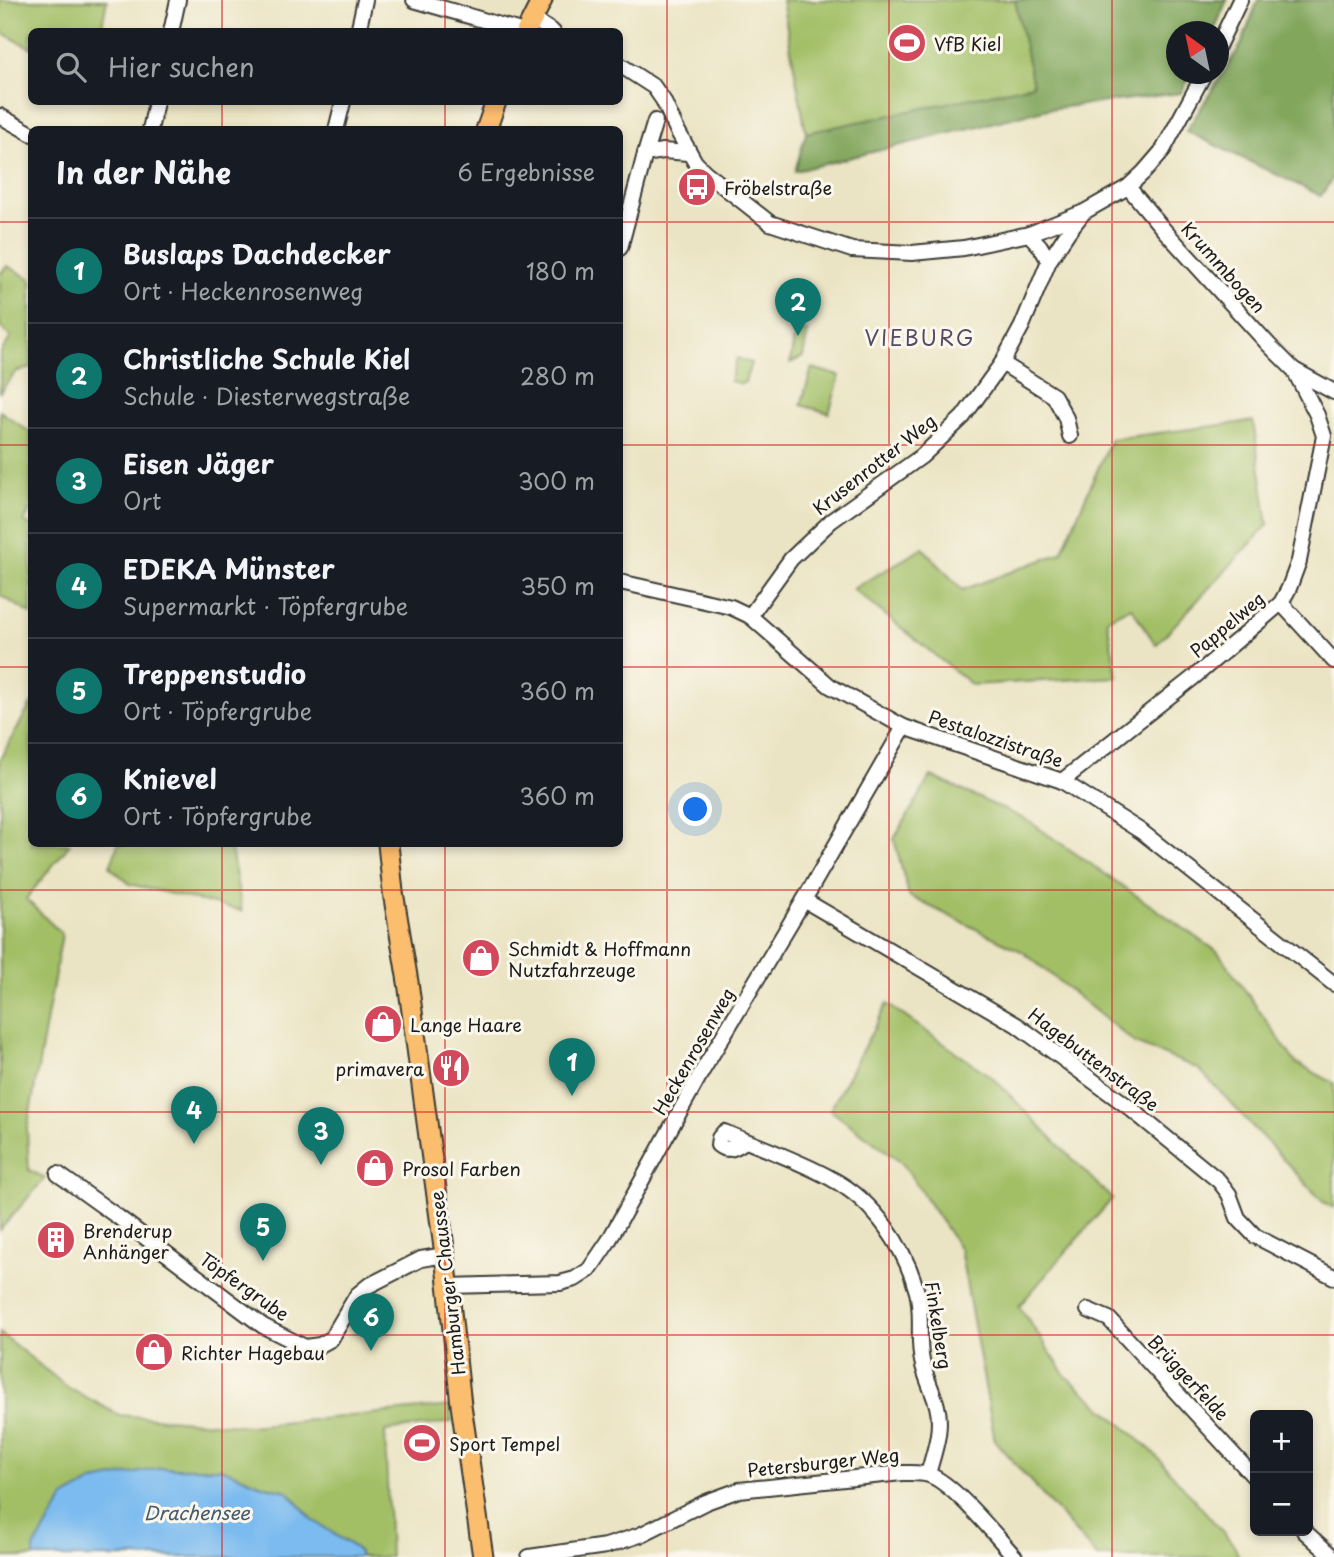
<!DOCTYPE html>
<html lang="de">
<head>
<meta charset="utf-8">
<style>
	:root { --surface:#171b24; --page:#20242c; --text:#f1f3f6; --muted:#9ea1a6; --line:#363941; --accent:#0f766e }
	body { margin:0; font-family:"Playpen Sans",sans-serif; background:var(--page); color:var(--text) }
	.controls { position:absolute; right:21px; bottom:21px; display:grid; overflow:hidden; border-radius:10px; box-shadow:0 4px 10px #0003 }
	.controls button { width:63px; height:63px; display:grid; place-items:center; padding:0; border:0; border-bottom:2px solid var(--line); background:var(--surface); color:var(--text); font:35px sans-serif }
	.compass { position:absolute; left:1166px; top:21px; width:63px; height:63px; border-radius:50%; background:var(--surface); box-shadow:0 4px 10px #0003; rotate:327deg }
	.you { position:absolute; left:696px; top:810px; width:24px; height:24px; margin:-18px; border:5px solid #fff; border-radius:50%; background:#1a73e8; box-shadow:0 0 0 10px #1a73e833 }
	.badge { display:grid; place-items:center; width:46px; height:46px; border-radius:50%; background:var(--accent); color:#fff; font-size:23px; font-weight:700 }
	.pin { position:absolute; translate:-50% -58px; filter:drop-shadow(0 2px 4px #0008) }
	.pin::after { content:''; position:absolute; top:37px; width:24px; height:21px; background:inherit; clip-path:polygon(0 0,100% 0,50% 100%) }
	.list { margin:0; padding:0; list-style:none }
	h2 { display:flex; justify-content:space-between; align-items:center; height:91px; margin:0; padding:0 28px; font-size:30px }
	h2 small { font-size:23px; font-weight:400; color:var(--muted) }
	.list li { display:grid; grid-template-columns:46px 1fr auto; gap:21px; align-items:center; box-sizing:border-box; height:105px; padding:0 28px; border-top:2px solid var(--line) }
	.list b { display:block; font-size:26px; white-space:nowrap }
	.list p { margin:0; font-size:23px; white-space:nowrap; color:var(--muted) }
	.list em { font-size:23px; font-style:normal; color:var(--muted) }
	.icon { flex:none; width:38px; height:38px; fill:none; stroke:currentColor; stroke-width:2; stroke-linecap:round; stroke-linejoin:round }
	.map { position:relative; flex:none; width:1334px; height:1557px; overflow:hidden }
	.search { position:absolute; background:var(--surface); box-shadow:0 4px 10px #0003; left:28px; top:28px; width:595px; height:77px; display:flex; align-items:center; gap:18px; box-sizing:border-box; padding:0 24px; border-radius:10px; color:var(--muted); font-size:26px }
	.panel { position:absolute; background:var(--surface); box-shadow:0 4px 10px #0003; left:28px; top:126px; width:595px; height:721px; border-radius:10px }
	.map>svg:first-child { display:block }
	.green { fill:#a2bf66; stroke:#5f6e41; stroke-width:2 }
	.forest { fill:#81a65b; stroke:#4e613c; stroke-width:2 }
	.water { fill:#7bbbef; stroke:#4c6c86; stroke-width:2 }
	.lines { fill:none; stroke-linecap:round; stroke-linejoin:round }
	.minor-casing { stroke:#3b3a35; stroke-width:18 }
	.major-casing { stroke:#3b3a35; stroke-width:23 }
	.minor { stroke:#fff; stroke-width:14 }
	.major { stroke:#fbbd6e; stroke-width:19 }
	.grid { fill:none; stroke:#d62828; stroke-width:2; stroke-opacity:0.55 }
	.labels { text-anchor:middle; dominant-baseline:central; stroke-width:6; stroke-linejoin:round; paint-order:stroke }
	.poi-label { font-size:18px; fill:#1c1c1c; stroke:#fbf7ec; text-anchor:start }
	.street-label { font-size:18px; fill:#1c1c1c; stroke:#fbf7ec }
	.water-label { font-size:19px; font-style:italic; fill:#425c70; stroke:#fbf7ec }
	.quarter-label { font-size:21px; letter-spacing:2px; fill:#544c64; stroke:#fbf7ec }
</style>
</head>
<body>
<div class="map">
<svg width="1334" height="1557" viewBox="0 0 1334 1557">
	<rect width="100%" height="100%" fill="#fbf7ec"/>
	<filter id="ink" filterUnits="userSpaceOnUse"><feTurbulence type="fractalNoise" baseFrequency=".0143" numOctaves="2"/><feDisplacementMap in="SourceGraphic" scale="14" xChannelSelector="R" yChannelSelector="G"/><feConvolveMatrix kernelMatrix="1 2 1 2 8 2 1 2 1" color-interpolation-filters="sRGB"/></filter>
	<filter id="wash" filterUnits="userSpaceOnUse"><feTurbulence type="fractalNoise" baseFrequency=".00686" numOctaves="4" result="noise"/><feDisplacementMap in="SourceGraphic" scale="28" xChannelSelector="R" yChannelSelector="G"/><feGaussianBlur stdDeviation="1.57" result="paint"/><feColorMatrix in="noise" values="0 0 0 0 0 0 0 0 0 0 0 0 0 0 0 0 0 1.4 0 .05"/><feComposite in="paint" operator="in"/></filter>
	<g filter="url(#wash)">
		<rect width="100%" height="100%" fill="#ebe4c4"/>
		<g class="green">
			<polygon points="0,0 107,0 101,31 32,32 31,48 0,32"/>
			<polygon points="782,0 1015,0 1033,85 806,133"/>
			<polygon points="7,266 31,279 31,368 16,372 0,392 0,354 11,337 0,327 0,274"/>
			<polygon points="795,332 808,332 803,357 790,363"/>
			<polygon points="737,358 751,363 745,382 742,384 730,381"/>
			<polygon points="812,368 840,376 829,413 801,405"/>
			<polygon points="0,411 31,433 31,508 24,522 31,526 31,614 0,595"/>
			<polygon points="1253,421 1268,525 1156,645 1131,607 1107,619 1117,677 972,685 853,589 923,548 962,590 1061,553 1111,439"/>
			<polygon points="31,704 32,844 70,844 26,899 62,934 27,1130 29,1170 45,1178 0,1230 0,759"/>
			<polygon points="931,776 1027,820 1218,952 1296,1063 1334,1083 1334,1208 1323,1202 1199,1069 1135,1043 1023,952 909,896 894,839"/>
			<polygon points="118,844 230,844 242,911 130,884 110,867"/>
			<polygon points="887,1004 993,1078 1112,1199 1019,1306 1066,1376 1152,1451 1234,1545 1239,1557 1097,1557 995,1441 960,1249 902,1163 830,1110"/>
			<polygon points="0,1333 67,1387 119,1415 250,1426 450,1406 452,1422 385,1431 390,1557 360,1557 358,1550 313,1520 287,1491 262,1485 220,1468 161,1468 34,1548 34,1557 0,1557"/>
		</g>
		<g class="forest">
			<polygon points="1015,0 1227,0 1214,31 1176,32 1176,74 1191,74 1181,93 1048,109 795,171 806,133 1033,85"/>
			<polygon points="1258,0 1334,0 1334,176 1321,196 1186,131 1241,45"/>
		</g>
		<polygon class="water" points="161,1468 221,1468 262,1485 287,1491 313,1520 358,1550 360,1557 34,1557 34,1548 64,1498 94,1481"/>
	</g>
	<g filter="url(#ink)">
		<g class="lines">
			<defs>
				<g id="minor">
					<polyline points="414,0 524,32"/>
					<polyline points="533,19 553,32"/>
					<polyline points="171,32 178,0"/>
					<polyline points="358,32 365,0"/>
					<polyline points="1218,46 1240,0"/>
					<polyline points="620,65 654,87 663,100 677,130 695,162 705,172 770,223 852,250 912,253 964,248 1029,234 1084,212 1128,187 1144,172 1163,150 1204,74"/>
					<polyline points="0,116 32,134"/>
					<polyline points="150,130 156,102"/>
					<polyline points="336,130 343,102"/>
					<polyline points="645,154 655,121"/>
					<polyline points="1128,187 1164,230 1269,345 1294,370 1334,392"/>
					<polyline points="1029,234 1040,246 1049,261"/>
					<polyline points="620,248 645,154 663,151 688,153"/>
					<polyline points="1002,363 1054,396 1066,418 1070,436"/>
					<polyline points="620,582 731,607 750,616 830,686 904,727 1062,781 1142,832 1334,984"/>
					<polyline points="1281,603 1334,661"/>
					<polyline points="750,616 791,559 831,521 922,456 963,417 1002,363 1022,326 1049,261 1068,232 1083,213"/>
					<polyline points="1062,781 1194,677 1281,603 1289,588 1299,561 1324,436 1317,415 1294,370"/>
					<polyline points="804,900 1017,1025 1126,1105 1219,1181 1229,1194 1238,1218 1255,1236 1334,1277"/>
					<path d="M745,1141C737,1147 728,1153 718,1145L719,1138L724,1132C760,1147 798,1160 832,1179C874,1201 905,1247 917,1292C923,1314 917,1338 922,1361C925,1377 933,1391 937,1406C943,1429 934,1452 928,1474"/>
					<polyline points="58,1174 118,1217 263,1326 305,1347 320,1345 331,1339 357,1295 368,1286 421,1259 445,1255"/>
					<polyline points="448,1286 560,1283 575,1279 589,1270 608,1242 701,1073 804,900 904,727"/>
					<polyline points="1088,1310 1109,1319 1255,1478"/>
					<polyline points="1304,1531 1333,1557"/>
					<path d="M529,1557L606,1546L640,1535L706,1502L739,1490L902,1473C910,1473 921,1472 929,1475C953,1483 996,1536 1015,1557"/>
				</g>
				<g id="major">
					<polyline points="526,32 542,0"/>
					<polyline points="486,130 496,102"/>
					<polyline points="388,844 393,892 408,982 445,1255 461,1405 483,1557"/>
				</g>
			</defs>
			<use href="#minor" class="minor-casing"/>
			<use href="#major" class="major-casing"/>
			<use href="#minor" class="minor"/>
			<use href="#major" class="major"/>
		</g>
	</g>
	<path class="grid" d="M222,0V32M445,0V32M667,0V1557M889,0V1557M1112,0V1557M222,102V130M445,102V130M0,222H32M620,222H1334M0,445H32M620,445H1334M0,667H32M620,667H1334M222,844V1557M445,844V1557M0,890H1334M0,1112H1334M0,1335H1334"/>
	<defs>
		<symbol id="stadium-disc" viewBox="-11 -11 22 22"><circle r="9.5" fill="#d1495b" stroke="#fbf7ec"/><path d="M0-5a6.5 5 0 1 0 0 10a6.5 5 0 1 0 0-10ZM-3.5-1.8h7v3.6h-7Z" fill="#fff"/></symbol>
		<symbol id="bus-disc" viewBox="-11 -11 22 22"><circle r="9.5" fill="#d1495b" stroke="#fbf7ec"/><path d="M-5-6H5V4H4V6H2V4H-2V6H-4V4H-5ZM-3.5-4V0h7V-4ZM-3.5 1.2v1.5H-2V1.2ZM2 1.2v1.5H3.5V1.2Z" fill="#fff"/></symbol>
		<symbol id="shop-disc" viewBox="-11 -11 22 22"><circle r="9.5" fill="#d1495b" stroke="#fbf7ec"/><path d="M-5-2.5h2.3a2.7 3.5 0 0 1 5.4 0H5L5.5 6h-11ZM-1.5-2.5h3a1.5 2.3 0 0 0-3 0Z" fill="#fff"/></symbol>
		<symbol id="restaurant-disc" viewBox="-11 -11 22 22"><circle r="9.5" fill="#d1495b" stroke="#fbf7ec"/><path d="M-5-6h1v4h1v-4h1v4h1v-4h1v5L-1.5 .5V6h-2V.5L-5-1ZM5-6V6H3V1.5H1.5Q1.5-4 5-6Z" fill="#fff"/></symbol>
		<symbol id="building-disc" viewBox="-11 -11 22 22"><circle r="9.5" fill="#d1495b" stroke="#fbf7ec"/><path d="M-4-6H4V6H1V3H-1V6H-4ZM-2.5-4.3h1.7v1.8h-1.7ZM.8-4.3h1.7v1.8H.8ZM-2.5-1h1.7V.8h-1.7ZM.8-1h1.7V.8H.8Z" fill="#fff"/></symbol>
	</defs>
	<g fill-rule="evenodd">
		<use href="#stadium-disc" x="885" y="21" width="44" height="44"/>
		<use href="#bus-disc" x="675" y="165" width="44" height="44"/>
		<use href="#shop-disc" x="459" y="936" width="44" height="44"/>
		<use href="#shop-disc" x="361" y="1002" width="44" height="44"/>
		<use href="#restaurant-disc" x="429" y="1046" width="44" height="44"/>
		<use href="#shop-disc" x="353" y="1146" width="44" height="44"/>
		<use href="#building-disc" x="34" y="1218" width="44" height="44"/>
		<use href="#shop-disc" x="132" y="1330" width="44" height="44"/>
		<use href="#stadium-disc" x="400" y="1421" width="44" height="44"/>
	</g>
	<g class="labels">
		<g class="poi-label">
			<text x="934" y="43">VfB Kiel</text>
			<text x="724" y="187">Fröbelstraße</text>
			<text x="508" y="948">Schmidt &amp; Hoffmann<tspan x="508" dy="21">Nutzfahrzeuge</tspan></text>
			<text x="410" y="1024">Lange Haare</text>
			<text x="424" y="1068" text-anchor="end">primavera</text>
			<text x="402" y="1168">Prosol Farben</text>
			<text x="83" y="1230">Brenderup<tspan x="83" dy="21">Anhänger</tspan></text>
			<text x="181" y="1352">Richter Hagebau</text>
			<text x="449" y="1443">Sport Tempel</text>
		</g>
		<g class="street-label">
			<text transform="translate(1224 267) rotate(48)">Krummbogen</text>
			<text transform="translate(874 464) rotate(-38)">Krusenrotter Weg</text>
			<text transform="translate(1227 624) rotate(-40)">Pappelweg</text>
			<text transform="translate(996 738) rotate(19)">Pestalozzistraße</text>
			<text transform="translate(693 1051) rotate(-60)">Heckenrosenweg</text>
			<text transform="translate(1094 1059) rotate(37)">Hagebuttenstraße</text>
			<text transform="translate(447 1283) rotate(-97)">Hamburger Chaussee</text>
			<text transform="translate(245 1286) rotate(35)">Töpfergrube</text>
			<text transform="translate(939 1325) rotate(81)">Finkelberg</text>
			<text transform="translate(1189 1377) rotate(47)">Brüggerfelde</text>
			<text transform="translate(823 1462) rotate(-6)">Petersburger Weg</text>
		</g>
		<g class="water-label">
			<text x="197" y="1512">Drachensee</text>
		</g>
		<g class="quarter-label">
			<text x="920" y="337">VIEBURG</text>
		</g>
	</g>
</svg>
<div class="controls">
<button>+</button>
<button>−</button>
</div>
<svg class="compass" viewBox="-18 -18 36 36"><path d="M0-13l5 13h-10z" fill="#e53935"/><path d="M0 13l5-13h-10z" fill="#9ea1a6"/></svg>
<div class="you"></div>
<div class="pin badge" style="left:572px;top:1096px">1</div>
<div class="pin badge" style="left:798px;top:336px">2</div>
<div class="pin badge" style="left:321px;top:1165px">3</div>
<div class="pin badge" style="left:194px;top:1144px">4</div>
<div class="pin badge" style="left:263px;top:1261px">5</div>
<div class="pin badge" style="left:371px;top:1351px">6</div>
<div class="search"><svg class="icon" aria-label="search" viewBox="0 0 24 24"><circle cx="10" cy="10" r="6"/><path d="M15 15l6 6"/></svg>Hier suchen</div>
<section class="panel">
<h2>In der Nähe<small>6 Ergebnisse</small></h2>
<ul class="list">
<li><span class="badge">1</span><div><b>Buslaps Dachdecker</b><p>Ort · Heckenrosenweg</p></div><em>180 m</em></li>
<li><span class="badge">2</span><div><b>Christliche Schule Kiel</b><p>Schule · Diesterwegstraße</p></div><em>280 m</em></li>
<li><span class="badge">3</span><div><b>Eisen Jäger</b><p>Ort</p></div><em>300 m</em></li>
<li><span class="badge">4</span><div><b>EDEKA Münster</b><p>Supermarkt · Töpfergrube</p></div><em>350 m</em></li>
<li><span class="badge">5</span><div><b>Treppenstudio</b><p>Ort · Töpfergrube</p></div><em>360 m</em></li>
<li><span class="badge">6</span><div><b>Knievel</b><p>Ort · Töpfergrube</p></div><em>360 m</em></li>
</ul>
</section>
</div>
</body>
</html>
